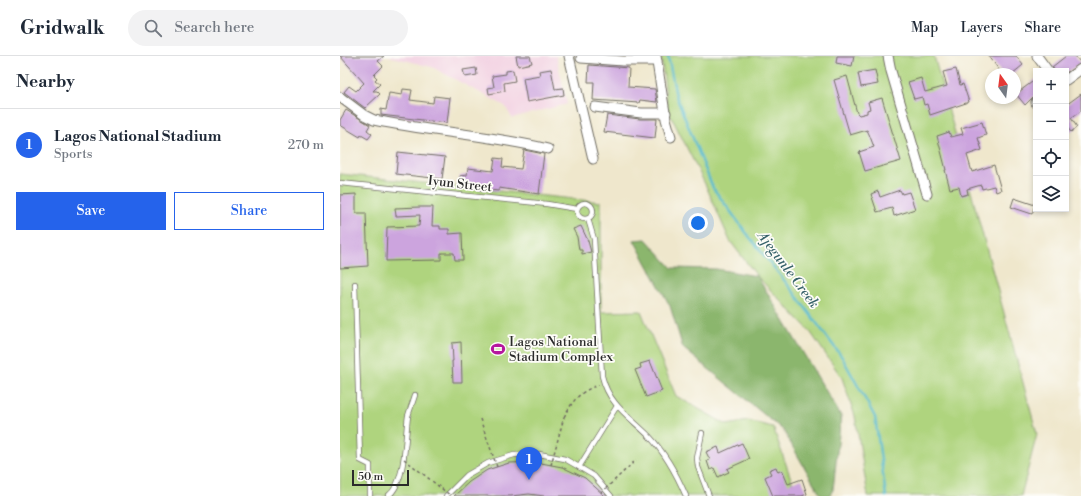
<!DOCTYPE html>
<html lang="en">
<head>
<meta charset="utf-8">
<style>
	:root { --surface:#fff; --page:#f2f2f3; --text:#1f2937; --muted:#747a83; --line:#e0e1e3; --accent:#2563eb }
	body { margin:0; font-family:"Libre Bodoni",serif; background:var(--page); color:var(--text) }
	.controls { position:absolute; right:12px; top:12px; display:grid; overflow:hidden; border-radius:0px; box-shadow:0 2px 6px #0003 }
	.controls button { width:36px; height:36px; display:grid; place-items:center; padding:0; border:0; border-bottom:1px solid var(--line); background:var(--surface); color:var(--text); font:20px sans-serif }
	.compass { position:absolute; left:645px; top:12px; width:36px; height:36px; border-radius:50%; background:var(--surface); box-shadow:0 2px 6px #0003; rotate:346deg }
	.scale { position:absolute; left:12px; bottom:10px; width:57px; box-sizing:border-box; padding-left:4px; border:2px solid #2b2b2b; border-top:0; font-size:11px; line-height:14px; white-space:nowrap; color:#2b2b2b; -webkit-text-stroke:3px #fdfcf7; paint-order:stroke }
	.you { position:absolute; left:358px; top:167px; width:14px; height:14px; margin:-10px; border:3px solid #fff; border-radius:50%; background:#1a73e8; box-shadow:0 0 0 6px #1a73e833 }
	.badge { display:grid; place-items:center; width:26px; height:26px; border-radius:50%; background:var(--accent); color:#fff; font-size:13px; font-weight:700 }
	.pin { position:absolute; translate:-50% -33px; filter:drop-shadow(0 1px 2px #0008) }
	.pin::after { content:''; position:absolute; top:21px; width:14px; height:12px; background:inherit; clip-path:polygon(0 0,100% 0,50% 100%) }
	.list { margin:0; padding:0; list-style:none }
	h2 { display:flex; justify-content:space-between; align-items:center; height:52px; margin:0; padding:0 16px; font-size:17px }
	h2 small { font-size:13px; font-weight:400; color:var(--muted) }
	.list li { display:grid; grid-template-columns:26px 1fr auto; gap:12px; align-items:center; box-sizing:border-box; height:72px; padding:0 16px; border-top:1px solid var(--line) }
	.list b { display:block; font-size:15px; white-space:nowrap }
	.list p { margin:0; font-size:13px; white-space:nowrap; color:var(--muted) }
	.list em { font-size:13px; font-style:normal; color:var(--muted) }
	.actions { display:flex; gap:8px; padding:12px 16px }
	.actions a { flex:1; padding:9px 0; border:1px solid var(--accent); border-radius:0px; text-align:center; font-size:14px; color:var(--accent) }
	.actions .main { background:var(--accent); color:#fff }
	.icon { flex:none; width:22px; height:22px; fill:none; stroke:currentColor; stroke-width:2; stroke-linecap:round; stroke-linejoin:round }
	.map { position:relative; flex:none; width:741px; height:440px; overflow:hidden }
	header { display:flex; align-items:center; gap:24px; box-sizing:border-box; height:56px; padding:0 20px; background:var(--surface); border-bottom:1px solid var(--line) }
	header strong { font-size:19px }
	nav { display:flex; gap:22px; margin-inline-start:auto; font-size:14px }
	.search { width:280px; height:36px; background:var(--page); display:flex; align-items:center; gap:10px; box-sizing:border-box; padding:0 14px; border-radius:22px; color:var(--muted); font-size:15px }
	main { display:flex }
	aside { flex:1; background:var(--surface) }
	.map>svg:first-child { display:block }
	.built { fill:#f2cfe1 }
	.green { fill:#afd47e; stroke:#6d8054 }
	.forest { fill:#8bb66d; stroke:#5b704c }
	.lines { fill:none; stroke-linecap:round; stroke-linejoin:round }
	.stream { stroke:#4ab5c8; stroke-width:2.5 }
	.building { fill:#cca4de }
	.lane-casing { stroke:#706d63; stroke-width:6 }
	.street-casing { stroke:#706d63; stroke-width:11 }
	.path { stroke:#706d63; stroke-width:1.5; stroke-dasharray:3 3; stroke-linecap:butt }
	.lane { stroke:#fff; stroke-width:4.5 }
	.street { stroke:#fff; stroke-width:9 }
	.path-bridge { stroke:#706d63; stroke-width:1.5; stroke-dasharray:3 3; stroke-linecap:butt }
	.labels { text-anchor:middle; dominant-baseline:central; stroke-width:3.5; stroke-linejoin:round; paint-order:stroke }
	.street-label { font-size:13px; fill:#2b2b2b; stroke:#fdfcf7 }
	.poi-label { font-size:13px; fill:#2b2b2b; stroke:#fdfcf7; text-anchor:start }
	.water-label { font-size:14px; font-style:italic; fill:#37626a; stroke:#fdfcf7 }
</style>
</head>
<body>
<header>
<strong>Gridwalk</strong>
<div class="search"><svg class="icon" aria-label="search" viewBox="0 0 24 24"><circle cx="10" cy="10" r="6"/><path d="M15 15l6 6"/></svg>Search here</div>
<nav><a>Map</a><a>Layers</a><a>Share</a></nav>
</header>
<main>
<aside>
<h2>Nearby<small></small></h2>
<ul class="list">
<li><span class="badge">1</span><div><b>Lagos National Stadium</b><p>Sports</p></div><em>270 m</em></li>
</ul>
<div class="actions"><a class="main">Save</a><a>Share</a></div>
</aside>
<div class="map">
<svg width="741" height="440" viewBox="0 0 741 440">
	<rect width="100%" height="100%" fill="#fdfcf7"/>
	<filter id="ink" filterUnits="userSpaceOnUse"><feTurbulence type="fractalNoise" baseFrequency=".025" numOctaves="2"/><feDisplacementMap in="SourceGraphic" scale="8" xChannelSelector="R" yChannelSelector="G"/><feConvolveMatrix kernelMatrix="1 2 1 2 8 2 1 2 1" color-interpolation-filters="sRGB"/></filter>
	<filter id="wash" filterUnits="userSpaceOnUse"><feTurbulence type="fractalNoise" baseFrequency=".012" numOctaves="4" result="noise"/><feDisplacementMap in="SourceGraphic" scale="16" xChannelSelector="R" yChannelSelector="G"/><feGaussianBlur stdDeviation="0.9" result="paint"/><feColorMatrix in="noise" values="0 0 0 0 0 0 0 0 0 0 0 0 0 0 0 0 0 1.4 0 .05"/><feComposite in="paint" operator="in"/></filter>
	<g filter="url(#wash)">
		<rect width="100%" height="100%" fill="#efe7cc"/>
		<polygon class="built" points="48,0 216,0 227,48 172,62 165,50 92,11"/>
		<g class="green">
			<polygon points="321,0 594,0 697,378 681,440 528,440 515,360 502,322 469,274 417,220 390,185 366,130 334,66 328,56"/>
			<polygon points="0,118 261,146 261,256 301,255 336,340 387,369 408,365 433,371 457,440 0,440"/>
		</g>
		<polygon class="forest" points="306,183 332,212 376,213 417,220 501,360 493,434 489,440 481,440 443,374 343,292 330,250 294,184"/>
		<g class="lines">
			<polyline class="stream" points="328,0 336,40 373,132 411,183 452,234 502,301 535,361 546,440"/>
		</g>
		<g id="blocks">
			<g class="building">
				<polygon points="0,0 44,0 38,5 43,10 34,19 37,22 35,24 40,28 33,35 37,35 40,38 25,52 4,36 9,30 16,35 24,27"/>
				<polygon points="176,0 190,0 192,7 178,10"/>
				<polygon points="497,0 514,0 512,10 496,7"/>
				<polygon points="649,0 676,0 683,9 672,18 662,18"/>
				<polygon points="726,0 735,0 741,7 726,17 726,15 715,15 712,11"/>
				<polygon points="249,9 289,12 288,31 315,33 317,46 300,44 299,47 253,44 254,26 248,26"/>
				<polygon points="136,12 137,19 125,21 123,14"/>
				<polygon points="211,13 215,33 223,32 224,39 187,46 183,22 200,19 199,15"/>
				<polygon points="616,13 620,29 623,28 629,46 590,59 587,48 584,49 582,41 574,43 568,26 581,22 585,36 607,30 603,16"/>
				<polygon points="173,14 175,25 164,27 165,35 149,38 148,32 154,31 152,20 166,18 166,15"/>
				<polygon points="535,14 538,28 521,31 518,17"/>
				<polygon points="507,20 517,57 519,59 527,57 527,54 530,53 528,46 542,42 561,105 525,115 519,96 534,91 529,78 527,74 510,79 494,24"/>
				<polygon points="696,23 696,40 693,41 685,49 676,38"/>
				<polygon points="63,33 72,34 70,44 93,47 94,40 110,42 107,67 41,59 41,53 46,54 49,37 62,39"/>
				<polygon points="741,38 741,55 731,62 737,71 731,76 726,70 726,49"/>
				<polygon points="6,54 30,69 27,74 32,78 28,83 21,79 20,81 0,69 0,64"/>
				<polygon points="267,59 300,63 317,63 315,82 264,76"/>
				<polygon points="642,66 646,79 638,82 642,94 627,99 632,116 654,109 661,134 656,136 654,130 642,133 641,129 627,133 628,138 621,140 619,131 610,133 605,114 606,114 597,80 609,76 611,81 623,78 621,72"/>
				<polygon points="184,94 204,98 199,138 159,132 159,135 119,131 120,120 127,119 128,112 153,115 155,102 163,103 162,111 181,113"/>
				<polygon points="58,96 105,101 102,123 56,118"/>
				<polygon points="560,134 562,138 569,136 575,153 554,160 552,152 537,156 531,138 538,135 540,141"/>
				<polygon points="16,138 16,157 26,157 28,210 0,212 0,139"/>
				<polygon points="674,142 695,149 692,158 671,151"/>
				<polygon points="80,151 93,151 92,170 100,170 100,173 109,173 109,178 122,177 123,204 115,204 114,197 101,197 101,204 46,205 47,171 79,170 80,159 56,160 55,152"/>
				<polygon points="241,170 248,185 251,196 242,198 242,194 239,194 237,181 233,173"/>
				<polygon points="121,286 122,326 113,326 112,305 113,305 112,287"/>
				<polygon points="310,305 322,335 306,341 295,314 301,312 300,308"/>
				<polygon points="402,387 409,403 387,413 389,416 378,421 374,412 370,414 367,405 370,404 366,396 378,391 380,397"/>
				<polygon points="196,406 222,411 245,422 265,440 204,440 189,438 171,440 114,440 129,426 147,414 169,407"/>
				<polygon points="436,411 438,416 442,414 448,428 462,423 467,438 462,440 433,440 425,421 431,418 429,414"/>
			</g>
		</g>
	</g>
	<g filter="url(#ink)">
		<use href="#blocks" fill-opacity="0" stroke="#706d63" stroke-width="1"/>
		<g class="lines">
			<defs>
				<g id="lane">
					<polyline points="0,127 207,148 237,153"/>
					<circle cx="245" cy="155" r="8"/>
					<path d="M248,163L254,183L262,320C269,349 289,360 309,380C325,397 337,419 346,440"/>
					<polyline points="15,228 20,404 30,409 30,440"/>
					<polyline points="362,377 357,402 358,411 369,440"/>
					<polyline points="239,411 277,350"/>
					<path d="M48,440C66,427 65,381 68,360C70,353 73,346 75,339"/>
					<polyline points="106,440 127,419 148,407 174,399 199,398 225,403 239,411 254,420 271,440"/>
				</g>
				<g id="street">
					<polyline points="229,0 253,103"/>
					<polyline points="316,0 326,63 331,81"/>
					<polyline points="548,0 551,15 587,138"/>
					<polyline points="697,0 708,15"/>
					<polyline points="241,2 283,5 317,5"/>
					<polyline points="726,24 741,13"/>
					<path d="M0,41L24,59L34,64C92,76 151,79 208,93"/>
					<polyline points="696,47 696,46"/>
					<polyline points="255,51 301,57 326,57"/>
				</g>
			</defs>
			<use href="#lane" class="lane-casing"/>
			<use href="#street" class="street-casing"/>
			<path class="path" d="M224,361C233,344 240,335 259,329"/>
			<use href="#lane" class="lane"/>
			<use href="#street" class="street"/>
			<g class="path-bridge">
				<polyline points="140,363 157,411"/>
				<polyline points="64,403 111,440"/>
				<polyline points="211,409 224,361"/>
				<polyline points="261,437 296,404"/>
			</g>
		</g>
	</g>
	<defs>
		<symbol id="stadium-bare" viewBox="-9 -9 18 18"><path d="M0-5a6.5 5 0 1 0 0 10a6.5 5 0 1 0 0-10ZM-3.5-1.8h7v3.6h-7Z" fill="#b5179e" stroke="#fdfcf7" stroke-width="2.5" paint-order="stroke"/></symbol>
	</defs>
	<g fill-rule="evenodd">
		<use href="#stadium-bare" x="148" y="283" width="20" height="20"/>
	</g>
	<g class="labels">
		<g class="street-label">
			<text transform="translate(120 128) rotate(6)">Iyun Street</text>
		</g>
		<g class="poi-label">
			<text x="169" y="286">Lagos National<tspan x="169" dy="15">Stadium Complex</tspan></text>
		</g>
		<g class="water-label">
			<text transform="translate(448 214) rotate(53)">Ajegunle Creek</text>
		</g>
	</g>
</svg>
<div class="controls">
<button>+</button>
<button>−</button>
<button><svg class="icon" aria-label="locate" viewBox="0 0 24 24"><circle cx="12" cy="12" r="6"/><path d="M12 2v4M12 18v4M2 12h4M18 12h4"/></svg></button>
<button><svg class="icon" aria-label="layers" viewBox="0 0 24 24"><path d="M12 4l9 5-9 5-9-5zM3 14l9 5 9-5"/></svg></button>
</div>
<svg class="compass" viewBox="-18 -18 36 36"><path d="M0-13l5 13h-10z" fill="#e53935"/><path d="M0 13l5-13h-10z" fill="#747a83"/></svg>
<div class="scale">50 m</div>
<div class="you"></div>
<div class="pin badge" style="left:189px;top:424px">1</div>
</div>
</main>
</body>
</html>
